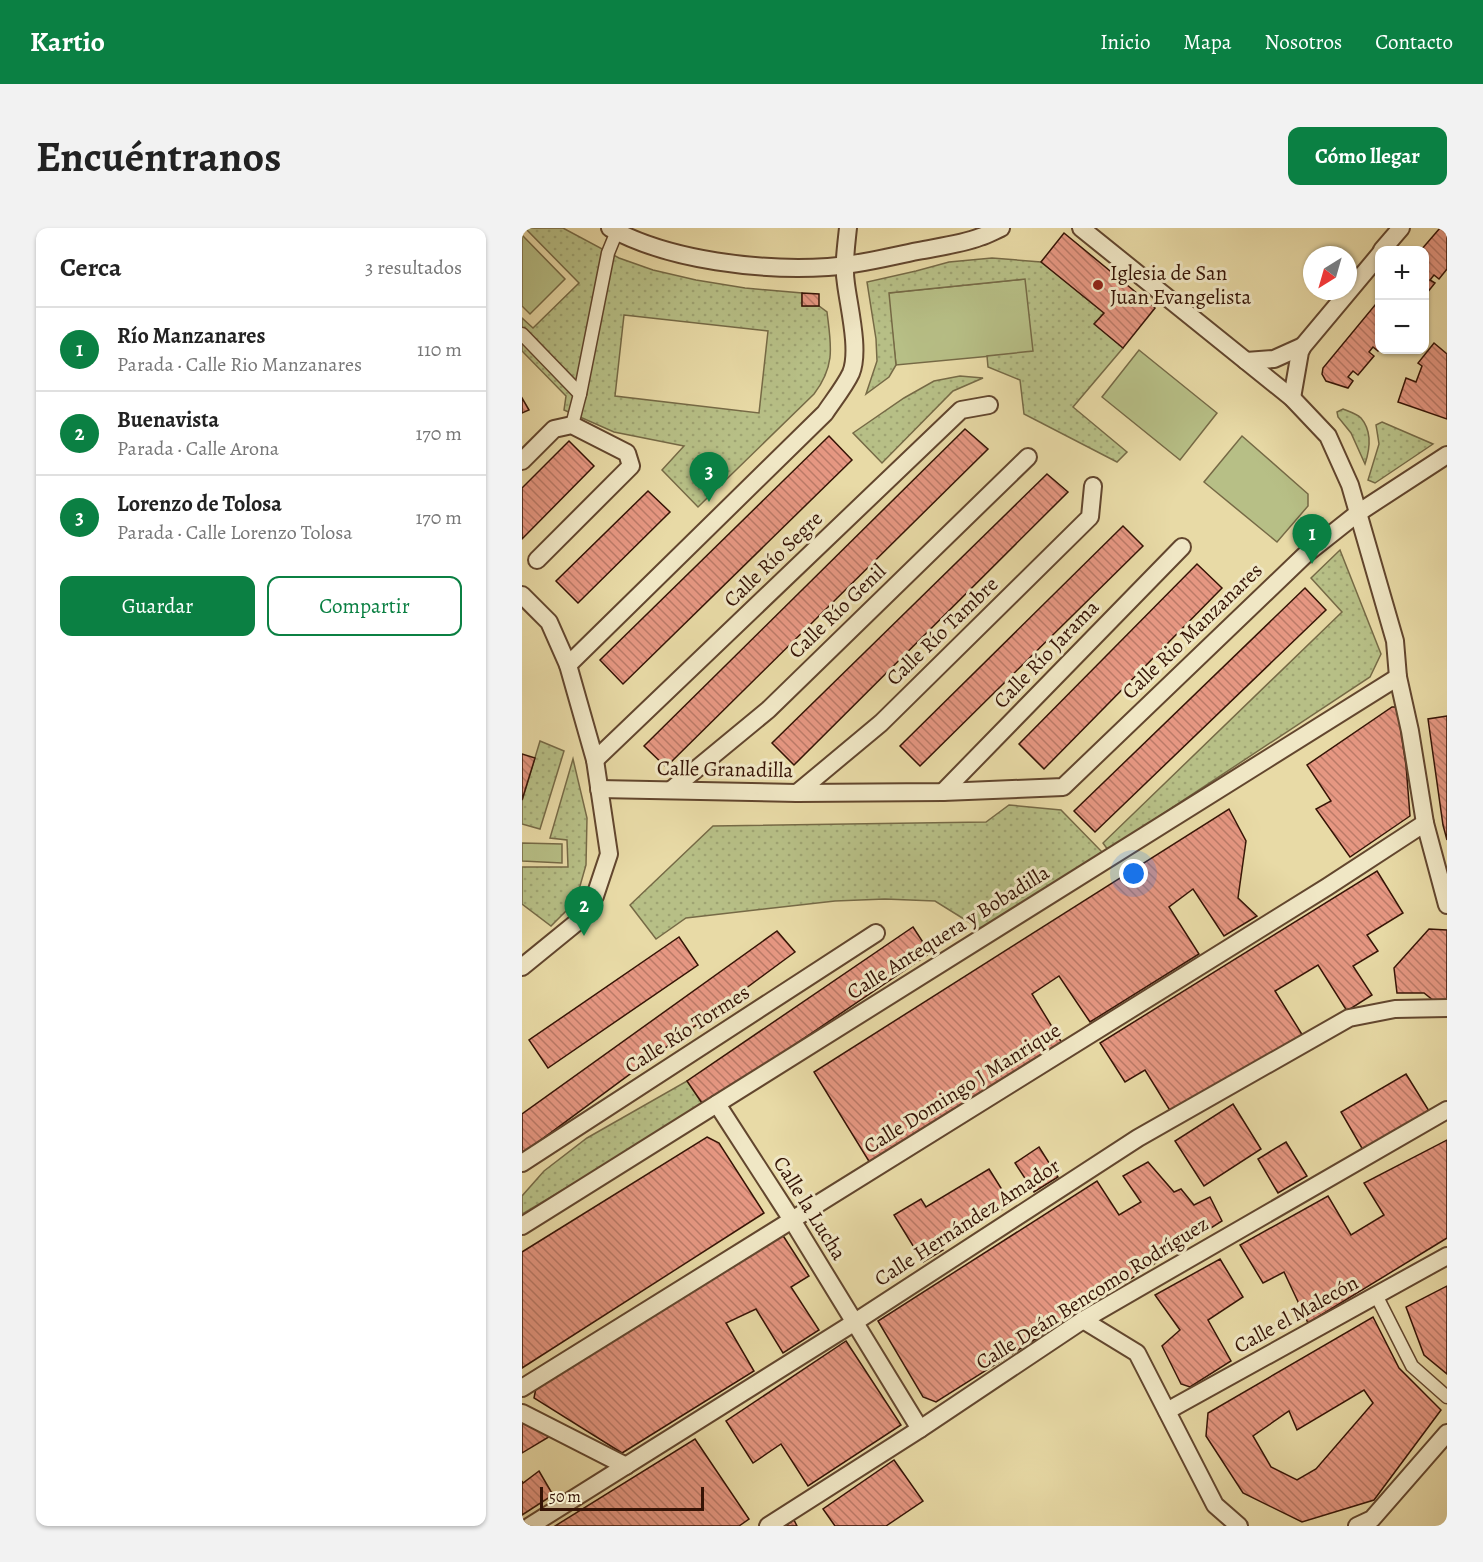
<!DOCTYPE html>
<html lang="es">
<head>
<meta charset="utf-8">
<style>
	:root { --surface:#fff; --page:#f2f2f2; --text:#222; --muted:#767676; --line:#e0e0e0; --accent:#0b8043 }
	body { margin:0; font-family:Alegreya,serif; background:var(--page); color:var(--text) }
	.controls { position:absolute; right:18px; top:18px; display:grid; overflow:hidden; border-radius:12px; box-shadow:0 2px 4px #0004 }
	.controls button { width:54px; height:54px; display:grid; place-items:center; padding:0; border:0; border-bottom:2px solid var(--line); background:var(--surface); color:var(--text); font:30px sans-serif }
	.compass { position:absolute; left:781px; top:18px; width:54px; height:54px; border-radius:50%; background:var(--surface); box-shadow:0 2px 4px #0004; rotate:217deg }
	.scale { position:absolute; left:18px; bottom:15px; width:164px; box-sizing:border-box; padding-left:6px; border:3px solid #361406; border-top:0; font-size:16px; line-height:21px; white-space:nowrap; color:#361406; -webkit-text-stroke:4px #f0e7c5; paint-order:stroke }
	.you { position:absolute; left:612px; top:646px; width:21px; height:21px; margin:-15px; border:4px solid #fff; border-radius:50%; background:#1a73e8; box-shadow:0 0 0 9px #1a73e833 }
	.badge { display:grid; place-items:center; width:39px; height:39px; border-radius:50%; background:var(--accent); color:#fff; font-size:20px; font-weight:700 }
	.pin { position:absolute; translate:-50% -50px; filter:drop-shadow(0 2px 3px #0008) }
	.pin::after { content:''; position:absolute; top:32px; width:21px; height:18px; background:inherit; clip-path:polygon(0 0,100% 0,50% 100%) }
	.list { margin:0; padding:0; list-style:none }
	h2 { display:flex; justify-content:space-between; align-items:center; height:78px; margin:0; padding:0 24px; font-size:26px }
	h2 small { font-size:20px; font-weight:400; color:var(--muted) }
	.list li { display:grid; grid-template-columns:39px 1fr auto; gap:18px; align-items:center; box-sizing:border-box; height:84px; padding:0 24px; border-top:2px solid var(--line) }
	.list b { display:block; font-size:22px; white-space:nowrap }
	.list p { margin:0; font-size:20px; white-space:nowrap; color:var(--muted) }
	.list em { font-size:20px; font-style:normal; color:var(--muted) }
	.actions { display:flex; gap:12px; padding:18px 24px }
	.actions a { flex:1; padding:14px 0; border:2px solid var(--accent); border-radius:12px; text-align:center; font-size:21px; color:var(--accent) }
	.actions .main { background:var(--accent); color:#fff }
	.map { position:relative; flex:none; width:925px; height:1298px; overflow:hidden; border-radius:12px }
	header { display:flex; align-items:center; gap:36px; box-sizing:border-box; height:84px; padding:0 30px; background:var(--accent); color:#fff }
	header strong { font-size:28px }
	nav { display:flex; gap:33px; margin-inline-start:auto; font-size:21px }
	.intro { display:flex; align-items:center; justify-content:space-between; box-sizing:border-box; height:144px; padding:0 36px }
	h1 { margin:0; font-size:42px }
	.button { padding:15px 27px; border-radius:12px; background:var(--accent); color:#fff; font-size:21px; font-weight:700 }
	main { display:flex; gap:36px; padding:0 36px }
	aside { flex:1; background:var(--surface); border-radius:12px; box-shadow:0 2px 4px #0004 }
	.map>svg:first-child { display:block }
	.grass { fill:#b7bf86; stroke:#766a46; stroke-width:1.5 }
	.garden { fill:url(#garden-dots); stroke:#766a46; stroke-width:1.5; fill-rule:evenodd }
	.building { fill:url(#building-back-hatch); stroke:#361406; stroke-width:1.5; fill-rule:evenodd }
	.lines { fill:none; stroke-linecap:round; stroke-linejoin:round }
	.pedestrian-casing { stroke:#62462e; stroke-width:15 }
	.minor-casing { stroke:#62462e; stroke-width:20 }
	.pedestrian { stroke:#f0e7c5; stroke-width:12 }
	.minor { stroke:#f0e7c5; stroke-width:16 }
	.poi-dot { fill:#8f2418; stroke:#f0e7c5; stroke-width:2 }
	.labels { text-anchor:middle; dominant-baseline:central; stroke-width:6; stroke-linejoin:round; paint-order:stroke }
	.poi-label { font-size:21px; fill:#361406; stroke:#f0e7c5; text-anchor:start }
	.street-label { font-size:21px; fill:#361406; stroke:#f0e7c5 }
</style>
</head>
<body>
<header>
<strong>Kartio</strong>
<nav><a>Inicio</a><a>Mapa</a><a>Nosotros</a><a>Contacto</a></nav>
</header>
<div class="intro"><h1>Encuéntranos</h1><a class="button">Cómo llegar</a></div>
<main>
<aside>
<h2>Cerca<small>3 resultados</small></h2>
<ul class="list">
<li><span class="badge">1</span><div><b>Río Manzanares</b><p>Parada · Calle Rio Manzanares</p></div><em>110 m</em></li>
<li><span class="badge">2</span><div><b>Buenavista</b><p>Parada · Calle Arona</p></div><em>170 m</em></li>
<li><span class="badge">3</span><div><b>Lorenzo de Tolosa</b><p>Parada · Calle Lorenzo Tolosa</p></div><em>170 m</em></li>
</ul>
<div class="actions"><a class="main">Guardar</a><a>Compartir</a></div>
</aside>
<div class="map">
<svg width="925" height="1298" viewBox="0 0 925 1298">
	<defs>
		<pattern id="garden-dots" width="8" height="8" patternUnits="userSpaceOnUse" patternTransform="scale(1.5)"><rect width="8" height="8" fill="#b7bf86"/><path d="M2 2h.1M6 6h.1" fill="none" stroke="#9ea372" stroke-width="1.8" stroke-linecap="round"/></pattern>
		<pattern id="building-back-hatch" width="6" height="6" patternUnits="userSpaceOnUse" patternTransform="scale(1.5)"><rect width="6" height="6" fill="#e69782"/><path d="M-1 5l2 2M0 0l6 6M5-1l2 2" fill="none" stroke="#bb7a68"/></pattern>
	</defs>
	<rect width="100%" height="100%" fill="#e8daa6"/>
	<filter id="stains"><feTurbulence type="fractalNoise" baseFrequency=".00333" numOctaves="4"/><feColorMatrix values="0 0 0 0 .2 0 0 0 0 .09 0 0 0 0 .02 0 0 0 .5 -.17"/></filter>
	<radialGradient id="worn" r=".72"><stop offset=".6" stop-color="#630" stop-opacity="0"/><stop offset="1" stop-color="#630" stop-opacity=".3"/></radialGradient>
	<g class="grass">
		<polygon points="0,7 43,51 8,86 0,78"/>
		<polygon points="504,51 512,124 374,137 366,65"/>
		<polygon points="617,122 695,185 658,232 580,169"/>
		<polygon points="720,208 786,266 786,278 755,314 682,254"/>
		<polygon points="0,615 40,616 40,635 0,633"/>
	</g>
	<g class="garden">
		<path d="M3,0H41L97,30L131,42L174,52L223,60L280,65V78H297L305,84C309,117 314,137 292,166L176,279L140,242L162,218L92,204L42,182L44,168L0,123V90L11,100L57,55ZM102,87L246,103L237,185L93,168Z"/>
		<polygon points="470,30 519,34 582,85 573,96 601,120 551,179 605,224 595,234 502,186 498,152 466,139 465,128 511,123 503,51 367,65 374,137 367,149 344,166 355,133 354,111 345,54 394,43 427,34"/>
		<polygon points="438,148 461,150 431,163 360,235 331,205 382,170 412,153"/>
		<path d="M821,181C826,183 835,186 839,190C850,203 848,221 843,236L829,205L816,189L815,184Z"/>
		<polygon points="860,194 911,216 853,255 846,252 857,216 854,197"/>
		<polygon points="818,322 859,426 848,449 586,622 581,615 820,384 789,350"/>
		<polygon points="18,513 42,523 18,601 0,596 0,573"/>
		<polygon points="51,531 65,590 64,637 58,658 46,681 29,698 0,676 0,639 46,639 45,612 28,610"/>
		<polygon points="487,577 539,582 582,626 458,701 413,673 363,671 313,673 164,690 134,711 108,677 191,598 464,594"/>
		<polygon points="165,853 182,878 0,986 0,968 22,943 65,910"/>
	</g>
	<g class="building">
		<polygon points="918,0 925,0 925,41 917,51 912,47 908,52 913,55 905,65 902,62 902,22 899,22"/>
		<polygon points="542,5 633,80 601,120 572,96 582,85 519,34"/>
		<polygon points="280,65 297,66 297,78 280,78"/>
		<polygon points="858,71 858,121 856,123 851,119 847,124 852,128 836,147 831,143 826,149 831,153 826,160 804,153 800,146 801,140"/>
		<polygon points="912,115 925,126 925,191 876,174 884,150 894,154 900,138 896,135"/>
		<polygon points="0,170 7,182 0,185"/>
		<polygon points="443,201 466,221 144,539 122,518"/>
		<polygon points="307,208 330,232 101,456 78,432"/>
		<polygon points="47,213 72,238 0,311 0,260"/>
		<polygon points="525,246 546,264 272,537 250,515"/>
		<polygon points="126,263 148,284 56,375 34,353"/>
		<polygon points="601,298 621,318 398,538 378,518"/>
		<polygon points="675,336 700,360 522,541 497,516"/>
		<polygon points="783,360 804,382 573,604 552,583"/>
		<polygon points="870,479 879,479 878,498 884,537 888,588 828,629 794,581 809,573 785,537"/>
		<polygon points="925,488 925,612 921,597 906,491"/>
		<polygon points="0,526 13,530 0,572"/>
		<polygon points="707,581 724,613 716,670 735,688 702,708 671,661 647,679 677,726 568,794 537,748 510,766 540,815 348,935 292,844"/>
		<polygon points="855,643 881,685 845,707 856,723 831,738 850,767 825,783 796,737 753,763 781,808 652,889 623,842 603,854 578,815"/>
		<polygon points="391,699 408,725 182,878 165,853"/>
		<polygon points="907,701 925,702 925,778 921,780 902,765 875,765 872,740"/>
		<polygon points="255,703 273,724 0,926 0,886"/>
		<polygon points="157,709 176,737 26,840 7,812"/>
		<polygon points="884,846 907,883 841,922 819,884"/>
		<polygon points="711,876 739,921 682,958 653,913"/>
		<polygon points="185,909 197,915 242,985 0,1140 0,1024"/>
		<polygon points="925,912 925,1010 786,1095 762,1044 741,1055 718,1017 806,968 829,1007 862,987 842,955"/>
		<polygon points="764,914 785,948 756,965 736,931"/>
		<polygon points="517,919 536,949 512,964 493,935"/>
		<polygon points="626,934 652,964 659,961 672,977 688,969 700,993 414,1174 401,1169 356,1093 575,953 597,987 619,974 601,948"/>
		<polygon points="467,941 489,976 457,995 453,990 415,1013 421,1022 401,1034 372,987 399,971 404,979"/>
		<polygon points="260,1006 287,1048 269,1059 297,1102 261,1125 234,1081 204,1095 232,1143 100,1225 12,1170 15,1155"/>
		<polygon points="698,1031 721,1069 686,1092 709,1133 668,1159 659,1156 640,1118 658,1102 633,1067"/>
		<polygon points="925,1058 925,1146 902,1127 884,1079"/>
		<path d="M851,1089L877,1140L919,1182L852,1272L780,1294L721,1265L684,1208L686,1185ZM842,1162L851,1175L794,1241L775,1252L749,1239L731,1208L767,1183L775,1202Z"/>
		<polygon points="324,1113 379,1197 286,1258 259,1216 231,1235 204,1193"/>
		<polygon points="0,1192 30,1207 0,1225"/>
		<polygon points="173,1211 227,1291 217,1298 33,1298"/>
		<polygon points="372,1232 401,1273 364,1298 313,1298 301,1281"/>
		<polygon points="17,1243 31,1267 0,1287 0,1253 1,1255"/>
		<polygon points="272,1292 275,1298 263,1298"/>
	</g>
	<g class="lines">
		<defs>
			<g id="pedestrian">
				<polyline points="0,106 58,166"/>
				<polyline points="50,197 58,166 86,25 95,3"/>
				<polyline points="854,1067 890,1138 925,1169"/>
			</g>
			<g id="minor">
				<path d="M88,0C148,33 239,43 306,39C336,37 366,29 396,23C416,19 440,16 458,9C465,7 472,3 479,0"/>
				<polyline points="559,0 770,170 806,208 828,257 873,413 876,449 888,503 903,595 925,677"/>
				<polyline points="860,22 879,0"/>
				<polyline points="724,133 752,131 781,118"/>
				<polyline points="770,170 778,124 781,118 858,26"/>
				<polyline points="0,233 32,201 50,197 105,225 109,238 15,332"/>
				<polyline points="0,367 27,394 46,437 73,532 87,626 73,668 54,695 0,739"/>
				<path d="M46,437L303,185C311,173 323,158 329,145C338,123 327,80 324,56C321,38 324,19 326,0"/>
				<polyline points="73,532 439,182 467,177"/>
				<polyline points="77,561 275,565 421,564 541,559 783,327 836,285 925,227"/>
				<polyline points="149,562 246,482 506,229"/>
				<polyline points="421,564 660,319"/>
				<polyline points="275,565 359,495 568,289 571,258"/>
				<polyline points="195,876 270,992 398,1201"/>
				<polyline points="0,935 354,705"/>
				<polyline points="0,998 876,449"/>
				<polyline points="561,1092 615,1125 693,1277 717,1298"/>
				<polyline points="0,1160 805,659 903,595"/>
				<polyline points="645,1183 925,1028"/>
				<polyline points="0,1185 104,1238"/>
				<polyline points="8,1298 333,1094 616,910 827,790 873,781 925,780"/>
				<polyline points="246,1298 398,1201 561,1092 925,882"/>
				<polyline points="835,1298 850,1291 925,1205"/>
			</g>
		</defs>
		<use href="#pedestrian" class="pedestrian-casing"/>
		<use href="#minor" class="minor-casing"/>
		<use href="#pedestrian" class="pedestrian"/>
		<use href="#minor" class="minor"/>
	</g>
	<circle class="poi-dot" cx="576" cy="57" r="6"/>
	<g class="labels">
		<g class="poi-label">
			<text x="588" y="45">Iglesia de San<tspan x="588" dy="24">Juan Evangelista</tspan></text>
		</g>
		<g class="street-label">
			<text transform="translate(251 331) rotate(-44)">Calle Río Segre</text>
			<text transform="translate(315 383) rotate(-44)">Calle Río Genil</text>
			<text transform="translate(420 403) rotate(-44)">Calle Río Tambre</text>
			<text transform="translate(670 403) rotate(-44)">Calle Rio Manzanares</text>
			<text transform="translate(524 426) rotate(-46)">Calle Río Jarama</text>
			<text transform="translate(203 541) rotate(1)">Calle Granadilla</text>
			<text transform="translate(426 704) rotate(-32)">Calle Antequera y Bobadilla</text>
			<text transform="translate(165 801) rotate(-33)">Calle Río Tormes</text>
			<text transform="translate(440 860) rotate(-32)">Calle Domingo J Manrique</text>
			<text transform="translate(288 980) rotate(58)">Calle la Lucha</text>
			<text transform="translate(445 994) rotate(-33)">Calle Hernández Amador</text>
			<text transform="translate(570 1065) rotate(-32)">Calle Deán Bencomo Rodríguez</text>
			<text transform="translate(774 1086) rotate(-29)">Calle el Malecón</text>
		</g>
	</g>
	<rect width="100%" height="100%" filter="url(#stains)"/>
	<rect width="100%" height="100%" fill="url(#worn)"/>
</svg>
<div class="controls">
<button>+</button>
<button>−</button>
</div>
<svg class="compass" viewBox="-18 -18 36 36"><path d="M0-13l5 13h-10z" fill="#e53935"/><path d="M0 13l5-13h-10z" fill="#767676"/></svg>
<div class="scale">50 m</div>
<div class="you"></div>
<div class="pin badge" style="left:790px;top:336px">1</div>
<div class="pin badge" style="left:62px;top:708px">2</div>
<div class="pin badge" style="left:187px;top:274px">3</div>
</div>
</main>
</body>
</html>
